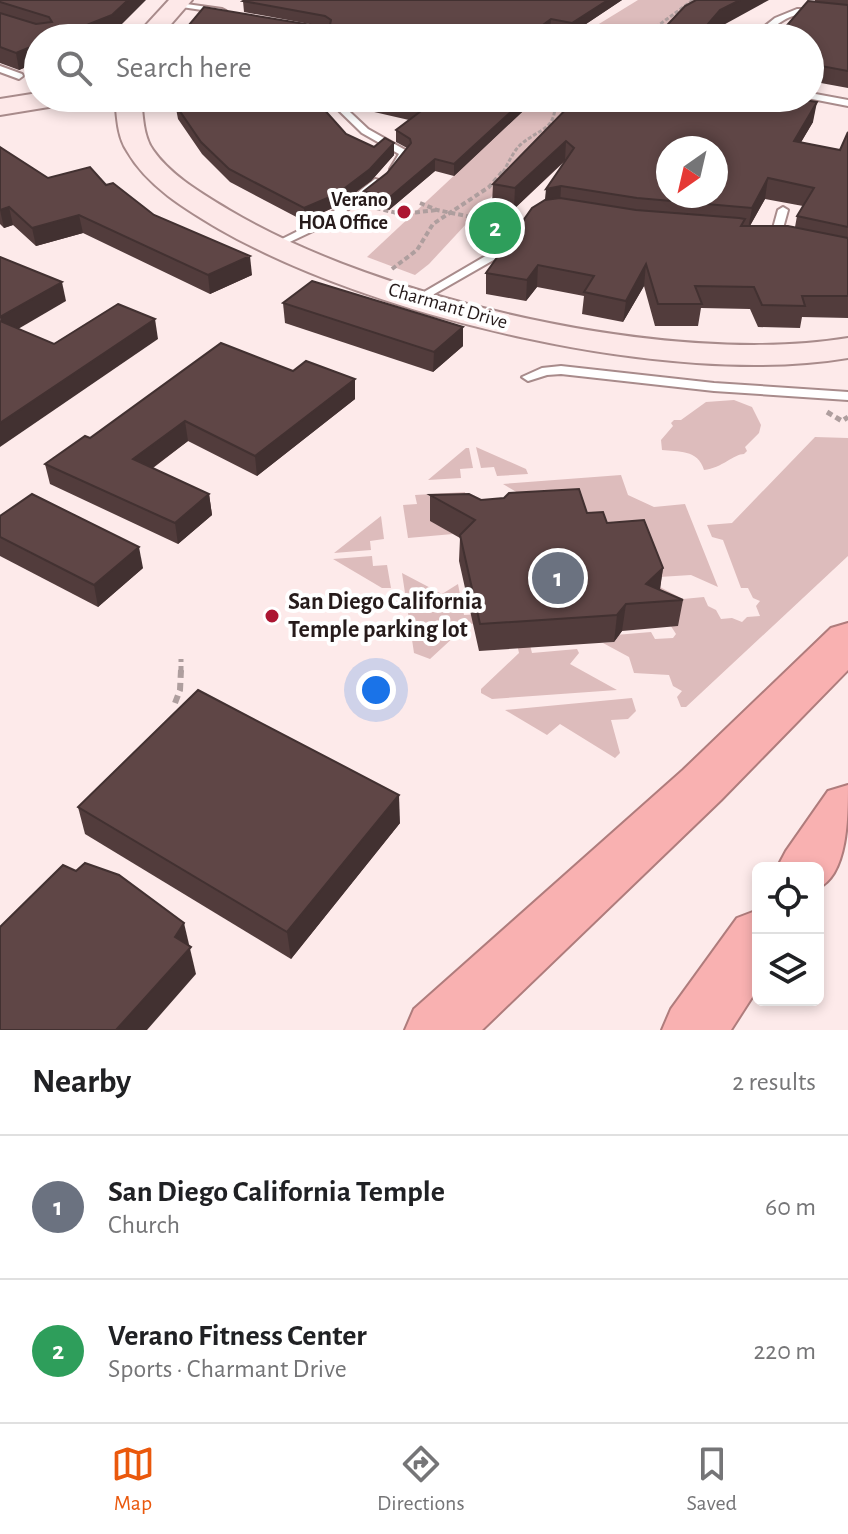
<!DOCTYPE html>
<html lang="en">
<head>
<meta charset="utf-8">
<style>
	:root { --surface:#fff; --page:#f2f2f2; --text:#202124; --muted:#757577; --line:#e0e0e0; --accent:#ea580c }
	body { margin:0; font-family:"Alegreya Sans",sans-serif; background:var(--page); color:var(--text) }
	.controls { position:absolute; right:24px; bottom:24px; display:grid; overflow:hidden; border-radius:12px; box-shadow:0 4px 12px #0003 }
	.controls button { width:72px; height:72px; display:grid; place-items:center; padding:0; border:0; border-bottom:2px solid var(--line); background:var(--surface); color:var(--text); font:40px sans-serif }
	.compass { position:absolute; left:656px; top:136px; width:72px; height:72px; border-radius:50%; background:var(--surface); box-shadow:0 4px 12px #0003; rotate:214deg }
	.you { position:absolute; left:376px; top:690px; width:28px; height:28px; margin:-20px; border:6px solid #fff; border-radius:50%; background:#1a73e8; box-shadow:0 0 0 12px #1a73e833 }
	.badge { display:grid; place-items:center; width:52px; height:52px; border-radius:50%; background:var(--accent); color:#fff; font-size:26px; font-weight:700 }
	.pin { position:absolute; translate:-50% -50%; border:4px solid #fff; box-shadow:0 2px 8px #0006 }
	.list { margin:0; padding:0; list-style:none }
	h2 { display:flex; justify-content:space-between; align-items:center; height:104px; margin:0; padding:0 32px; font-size:34px }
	h2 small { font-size:26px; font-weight:400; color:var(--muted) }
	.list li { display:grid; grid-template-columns:52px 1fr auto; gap:24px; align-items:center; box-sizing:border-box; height:144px; padding:0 32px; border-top:2px solid var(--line) }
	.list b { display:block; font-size:30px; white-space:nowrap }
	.list p { margin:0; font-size:26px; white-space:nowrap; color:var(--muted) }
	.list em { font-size:26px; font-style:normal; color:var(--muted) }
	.icon { flex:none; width:44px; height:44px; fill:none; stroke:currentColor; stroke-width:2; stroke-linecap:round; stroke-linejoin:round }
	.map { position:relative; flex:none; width:848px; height:1030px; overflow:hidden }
	.search { position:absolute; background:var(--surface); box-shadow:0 4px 12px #0003; left:24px; right:24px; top:24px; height:88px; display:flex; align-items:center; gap:20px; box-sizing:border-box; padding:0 28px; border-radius:44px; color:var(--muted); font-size:30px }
	.sheet { height:392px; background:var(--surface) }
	nav { display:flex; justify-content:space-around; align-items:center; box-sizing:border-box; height:112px; border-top:2px solid var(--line); background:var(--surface); font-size:22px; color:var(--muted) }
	nav a { display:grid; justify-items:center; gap:4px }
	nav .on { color:var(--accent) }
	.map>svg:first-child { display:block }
	.green { fill:#ddbcbc }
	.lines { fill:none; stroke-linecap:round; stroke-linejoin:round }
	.lane-casing { stroke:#a88b8b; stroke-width:4 }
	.secondary-casing { stroke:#a88b8b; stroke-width:4 }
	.highway-casing { stroke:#af7c7c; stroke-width:4 }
	.path-far3 { stroke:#ae9e9e; stroke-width:3; stroke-dasharray:4 2; stroke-linecap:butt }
	.path-far2 { stroke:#ae9e9e; stroke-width:4; stroke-dasharray:5 3; stroke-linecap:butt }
	.path-far1 { stroke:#ae9e9e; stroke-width:5; stroke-dasharray:6 4; stroke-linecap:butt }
	.path { stroke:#ae9e9e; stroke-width:6; stroke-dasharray:8 5; stroke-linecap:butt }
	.lane { fill:#fff; fill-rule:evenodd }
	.secondary { fill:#fde8e8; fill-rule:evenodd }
	.highway { fill:#f9b1b1; fill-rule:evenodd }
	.wall { fill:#523c3c; fill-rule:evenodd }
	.shaded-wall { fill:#423131 }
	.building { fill:#5f4646; stroke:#423131; stroke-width:2; fill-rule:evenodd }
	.poi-dot { fill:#ac1632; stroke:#fff; stroke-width:3 }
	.labels { text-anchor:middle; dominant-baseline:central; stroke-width:8; stroke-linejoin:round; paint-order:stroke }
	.far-poi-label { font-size:20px; font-weight:bold; fill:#261b1b; stroke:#fff; text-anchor:end }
	.far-street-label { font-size:20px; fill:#261b1b; stroke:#fff }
	.poi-label { font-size:24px; font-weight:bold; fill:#261b1b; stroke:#fff; text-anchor:start }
</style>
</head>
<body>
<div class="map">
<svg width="848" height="1030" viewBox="0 0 848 1030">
	<rect width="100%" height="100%" fill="#fdeaea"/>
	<g class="green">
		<polygon points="638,0 711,0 657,38 576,38"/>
		<polygon points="537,98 583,98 429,264 415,275 367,257"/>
		<path d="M734,400L752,407L761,425L759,433L745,447L747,451L744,454C734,454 722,468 704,470C698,449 678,452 662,450L661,440L673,426L671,423L674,420H681L706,402Z"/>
		<polygon points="815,437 848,438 848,556 686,707 681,707 677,697 682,691 673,686 669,675 634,673 629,657 603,643 614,642 615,635 651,632 655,639 673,638 676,634 667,620 658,586 683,599 704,597 708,606 716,610 721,619 732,618 742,622 747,617 760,616 756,606 760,601 753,598 748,588 741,588 723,540 712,537 707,525 732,523"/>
		<polygon points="476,447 526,469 528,474 497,476 494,467 481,468"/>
		<polygon points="466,448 469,448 473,468 460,469 461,478 428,480"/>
		<polygon points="621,475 628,495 654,507 685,504 718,587 691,575 659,577 503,484"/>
		<polygon points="465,492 471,520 446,530 453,534 408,538 403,505 417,504 415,495"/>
		<polygon points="381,516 384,539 370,541 371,550 334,553"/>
		<polygon points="372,556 373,566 387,565 391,588 382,588 333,559"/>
		<polygon points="402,573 442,594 458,584 464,615 508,612 510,621 468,624 430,659 414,653"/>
		<polygon points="524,621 532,653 577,649 579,653 570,664 617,690 492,699 481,693 481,689 519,653 512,622"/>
		<polygon points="632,698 636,711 628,719 611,720 620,753 615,758 560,724 547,735 505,710"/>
	</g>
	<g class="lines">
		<defs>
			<g id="lane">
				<polygon points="172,2 222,9 226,11 222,13 175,6 172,6"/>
				<path d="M797,9H818L848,14V18C829,15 808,9 790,17C775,23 765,38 750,38L775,18Z"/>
				<polygon points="0,66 22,74 23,76 19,79 0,72"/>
				<polygon points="810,93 848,100 848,106 807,98 810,98"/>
				<polygon points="326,98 335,98 368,129 407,151 409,153 398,171 390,169 399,154 362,133"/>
				<polygon points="375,179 383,181 334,221 277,248 269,248 268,246 326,217"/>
				<polygon points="783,207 788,210 780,239 775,242 771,241 770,239 778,210"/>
				<polygon points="518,230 522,231 522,235 497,258 422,301 414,301 412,299 489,254"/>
				<polygon points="561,366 714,383 848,392 848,400 714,391 561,374 547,375 528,381 522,377 542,368"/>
			</g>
			<g id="secondary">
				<polygon points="169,0 192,0 159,38 134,38"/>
				<polygon points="38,93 38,98 68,98 64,103 55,106 0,115 0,99"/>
				<path d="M115,98H141C143,115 143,136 153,150C171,176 203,194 229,210C382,301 672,367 848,338V358C671,388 374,318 219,229C185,209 147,186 127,151C117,136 117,116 115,98Z"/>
			</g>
			<g id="highway">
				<polygon points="848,623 848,670 721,800 482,1030 405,1030 414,1009 683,770 831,628"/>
				<path d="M848,785C848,816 848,875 818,888V868H777L786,851L828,791Z"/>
				<polygon points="758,910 758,988 731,1030 662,1030 671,1009 737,918"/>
			</g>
		</defs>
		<use href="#lane" class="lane-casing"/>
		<use href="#secondary" class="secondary-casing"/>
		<use href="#highway" class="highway-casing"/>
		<g class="path-far3">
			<polyline points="540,34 572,38"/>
			<polyline points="641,38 693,0"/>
			<path d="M503,172C508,164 513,152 520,145C541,127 557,131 555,98"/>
		</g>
		<g class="path-far2">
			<polyline points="420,203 437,210 496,222"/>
			<polyline points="368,206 401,214 437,210"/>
			<polyline points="392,269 417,250 433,224 489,187 504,170"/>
		</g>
		<g class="path-far1">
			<polyline points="827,412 842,421 848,417"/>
			<polyline points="181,672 181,659"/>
		</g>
		<polyline class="path" points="175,703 180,690 181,670"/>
		<use href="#lane" class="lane"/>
		<use href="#secondary" class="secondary"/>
		<use href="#highway" class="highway"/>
	</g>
	<g class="wall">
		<polygon points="0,0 115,31 98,38 38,38 38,62 19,70 0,63"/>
		<polygon points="622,0 571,34 550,30 539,38 178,38 329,30 326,27 244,12 243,1"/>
		<polygon points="815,0 848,0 848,88 810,81 810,38"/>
		<polygon points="174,98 324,98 325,101 314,98 346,134 374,147 394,143 394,155 371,181 337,206 304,221 230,182 202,154 178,119"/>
		<polygon points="339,98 537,98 454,176 435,171 389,210 364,203 364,191 387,173 407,148 396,142 396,130 409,120 348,106"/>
		<path d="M577,98L813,122L801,142L840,150L848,132V318L802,317L800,328L758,327L750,309L701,308L698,326H655L644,286L623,322L582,314L584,296L537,287L526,301L486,294V273L545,201L565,161L514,209L492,204L493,184ZM765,199L803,206L797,216L795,227L750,226Z"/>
		<polygon points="0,147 48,178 106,185 252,275 210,294 83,233 36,246 13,225 4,228 0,224"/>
		<polygon points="283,303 463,346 433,372 285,323"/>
		<polygon points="221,343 355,399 257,476 188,441 153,468 209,494 212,515 178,544 50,484 45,464 90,438"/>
		<polygon points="430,495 587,513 663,568 660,590 683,600 678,626 622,631 614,642 479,651 459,561 460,538 430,521"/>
		<polygon points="0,516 143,568 98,607 0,556"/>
		<polygon points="78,807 400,823 291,959 85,834"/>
	</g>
	<g class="shaded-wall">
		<polygon points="128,0 146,0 115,31 98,38 54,38"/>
		<polygon points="608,0 622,0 571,34 572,23"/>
		<polygon points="740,0 769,0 718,28 709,38 696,38 720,10"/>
		<polygon points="551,19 550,30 539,38 525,38"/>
		<polygon points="38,44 38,62 19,70 16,53"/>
		<polygon points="526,98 537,98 454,176 454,164"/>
		<polygon points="817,102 813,122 790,161 794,141"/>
		<polygon points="566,141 565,160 514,209 515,188"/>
		<polygon points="394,143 394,155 371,181 337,206 304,221 304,208"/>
		<polygon points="435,159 435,171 389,210 389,198"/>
		<polygon points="768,178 765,199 748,229 752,208"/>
		<polygon points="561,186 560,206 544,209 546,189"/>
		<polygon points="9,207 13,225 4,228 0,210"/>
		<polygon points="79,215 83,233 36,246 32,228"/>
		<polygon points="250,256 252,275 210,294 208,275"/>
		<polygon points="646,264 644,286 623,322 626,301"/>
		<polygon points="538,265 537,287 526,301 527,280"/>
		<polygon points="62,282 66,301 1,339 0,317"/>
		<polygon points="155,319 158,339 0,447 0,423"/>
		<polygon points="463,327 463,346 433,372 434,352"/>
		<polygon points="355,379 355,399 257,476 255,456"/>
		<polygon points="185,421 188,441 137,479 133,459"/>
		<polygon points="209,494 212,515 178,544 175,523"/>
		<polygon points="139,547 143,568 98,607 94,585"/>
		<polygon points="663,568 659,594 646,584"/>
		<polygon points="626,604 622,631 614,642 617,615"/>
		<polygon points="399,795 400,823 291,959 287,932"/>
		<polygon points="184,923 196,974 147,1030 116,1030"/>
	</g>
	<g class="building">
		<polygon points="0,0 128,0 112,15 54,38 38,38 38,44 16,53 0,47 0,13 36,24 52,22 49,17 0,2"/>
		<polygon points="245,0 608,0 572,23 551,19 525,38 331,38 296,31 296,38 178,38 204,7 317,26 319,30 329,30 331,20 325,16 243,1"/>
		<polygon points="696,0 740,0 720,10 696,38 655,38 685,6"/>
		<polygon points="808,1 848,5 848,71 810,64 810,38 776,38"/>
		<polygon points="175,98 314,98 346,134 374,147 385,138 394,143 370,169 337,194 304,208 229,169 201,142 177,107"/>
		<polygon points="362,98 526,98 454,164 435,159 389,198 364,191 387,173 411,143 410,139 396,130 421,111"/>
		<path d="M577,98H791L817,102L794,141L840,150L848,132V227L797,216L814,188L768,178L752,208L637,198L561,186L546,189L574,148L566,141L515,188L493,184ZM668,148H716V196H668Z"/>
		<polygon points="0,147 48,178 90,167 106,185 113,183 154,215 250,256 208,275 79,215 32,228 9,207 0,210"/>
		<polygon points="560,198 636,210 739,218 745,219 741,226 788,226 848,238 848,296 802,296 805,306 762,305 754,287 695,286 702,304 658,304 646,264 626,301 584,292 594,276 538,265 527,280 486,273 532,208 545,200"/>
		<polygon points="0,257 62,282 0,317"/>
		<polygon points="312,281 463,327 434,352 283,303"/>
		<polygon points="118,304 155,319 0,423 0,321 54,344"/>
		<polygon points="221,343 293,371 306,361 355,379 255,456 185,421 133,459 209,494 175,523 45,464 85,436 90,438"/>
		<polygon points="579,489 587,513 603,512 607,523 644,520 663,568 646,584 683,600 626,604 617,615 480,624 460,535 475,520 430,495 469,494 481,500 504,498 509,493"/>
		<polygon points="32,494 139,547 94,585 0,537 0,516"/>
		<polygon points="198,690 399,795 287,932 78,807"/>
		<polygon points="85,863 119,875 184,923 175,937 191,947 116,1030 0,1030 0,927 63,865 76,871"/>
	</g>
	<g class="poi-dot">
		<circle cx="404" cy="212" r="8"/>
		<circle cx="272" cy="616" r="8"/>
	</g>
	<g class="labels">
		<g class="far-poi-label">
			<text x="388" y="200">Verano<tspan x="388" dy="23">HOA Office</tspan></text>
		</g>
		<g class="far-street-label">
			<text transform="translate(448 306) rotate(16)">Charmant Drive</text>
		</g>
		<g class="poi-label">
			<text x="288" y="602">San Diego California<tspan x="288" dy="28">Temple parking lot</tspan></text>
		</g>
	</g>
</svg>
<div class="controls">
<button><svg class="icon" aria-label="locate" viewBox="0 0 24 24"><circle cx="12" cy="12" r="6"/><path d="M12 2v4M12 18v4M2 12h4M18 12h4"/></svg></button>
<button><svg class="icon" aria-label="layers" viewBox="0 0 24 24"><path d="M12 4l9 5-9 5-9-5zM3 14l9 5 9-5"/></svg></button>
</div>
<svg class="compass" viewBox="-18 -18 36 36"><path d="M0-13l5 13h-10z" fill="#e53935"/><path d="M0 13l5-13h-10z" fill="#757577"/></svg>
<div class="you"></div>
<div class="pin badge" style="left:558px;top:578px;background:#6b7280">1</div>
<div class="pin badge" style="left:495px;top:228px;background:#2e9e5b">2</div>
<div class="search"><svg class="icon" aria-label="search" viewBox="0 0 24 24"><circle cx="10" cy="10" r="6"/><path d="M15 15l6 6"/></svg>Search here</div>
</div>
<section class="sheet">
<h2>Nearby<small>2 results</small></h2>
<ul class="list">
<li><span class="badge" style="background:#6b7280">1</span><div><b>San Diego California Temple</b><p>Church</p></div><em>60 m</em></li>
<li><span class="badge" style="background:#2e9e5b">2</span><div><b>Verano Fitness Center</b><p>Sports · Charmant Drive</p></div><em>220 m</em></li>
</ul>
</section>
<nav>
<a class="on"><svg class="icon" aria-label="map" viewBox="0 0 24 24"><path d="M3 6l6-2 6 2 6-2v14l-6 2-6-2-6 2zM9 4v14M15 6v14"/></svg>Map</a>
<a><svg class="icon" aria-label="directions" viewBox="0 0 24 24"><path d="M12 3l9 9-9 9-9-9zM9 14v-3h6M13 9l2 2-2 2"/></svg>Directions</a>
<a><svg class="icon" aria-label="saved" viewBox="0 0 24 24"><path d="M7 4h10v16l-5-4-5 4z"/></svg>Saved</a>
</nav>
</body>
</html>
